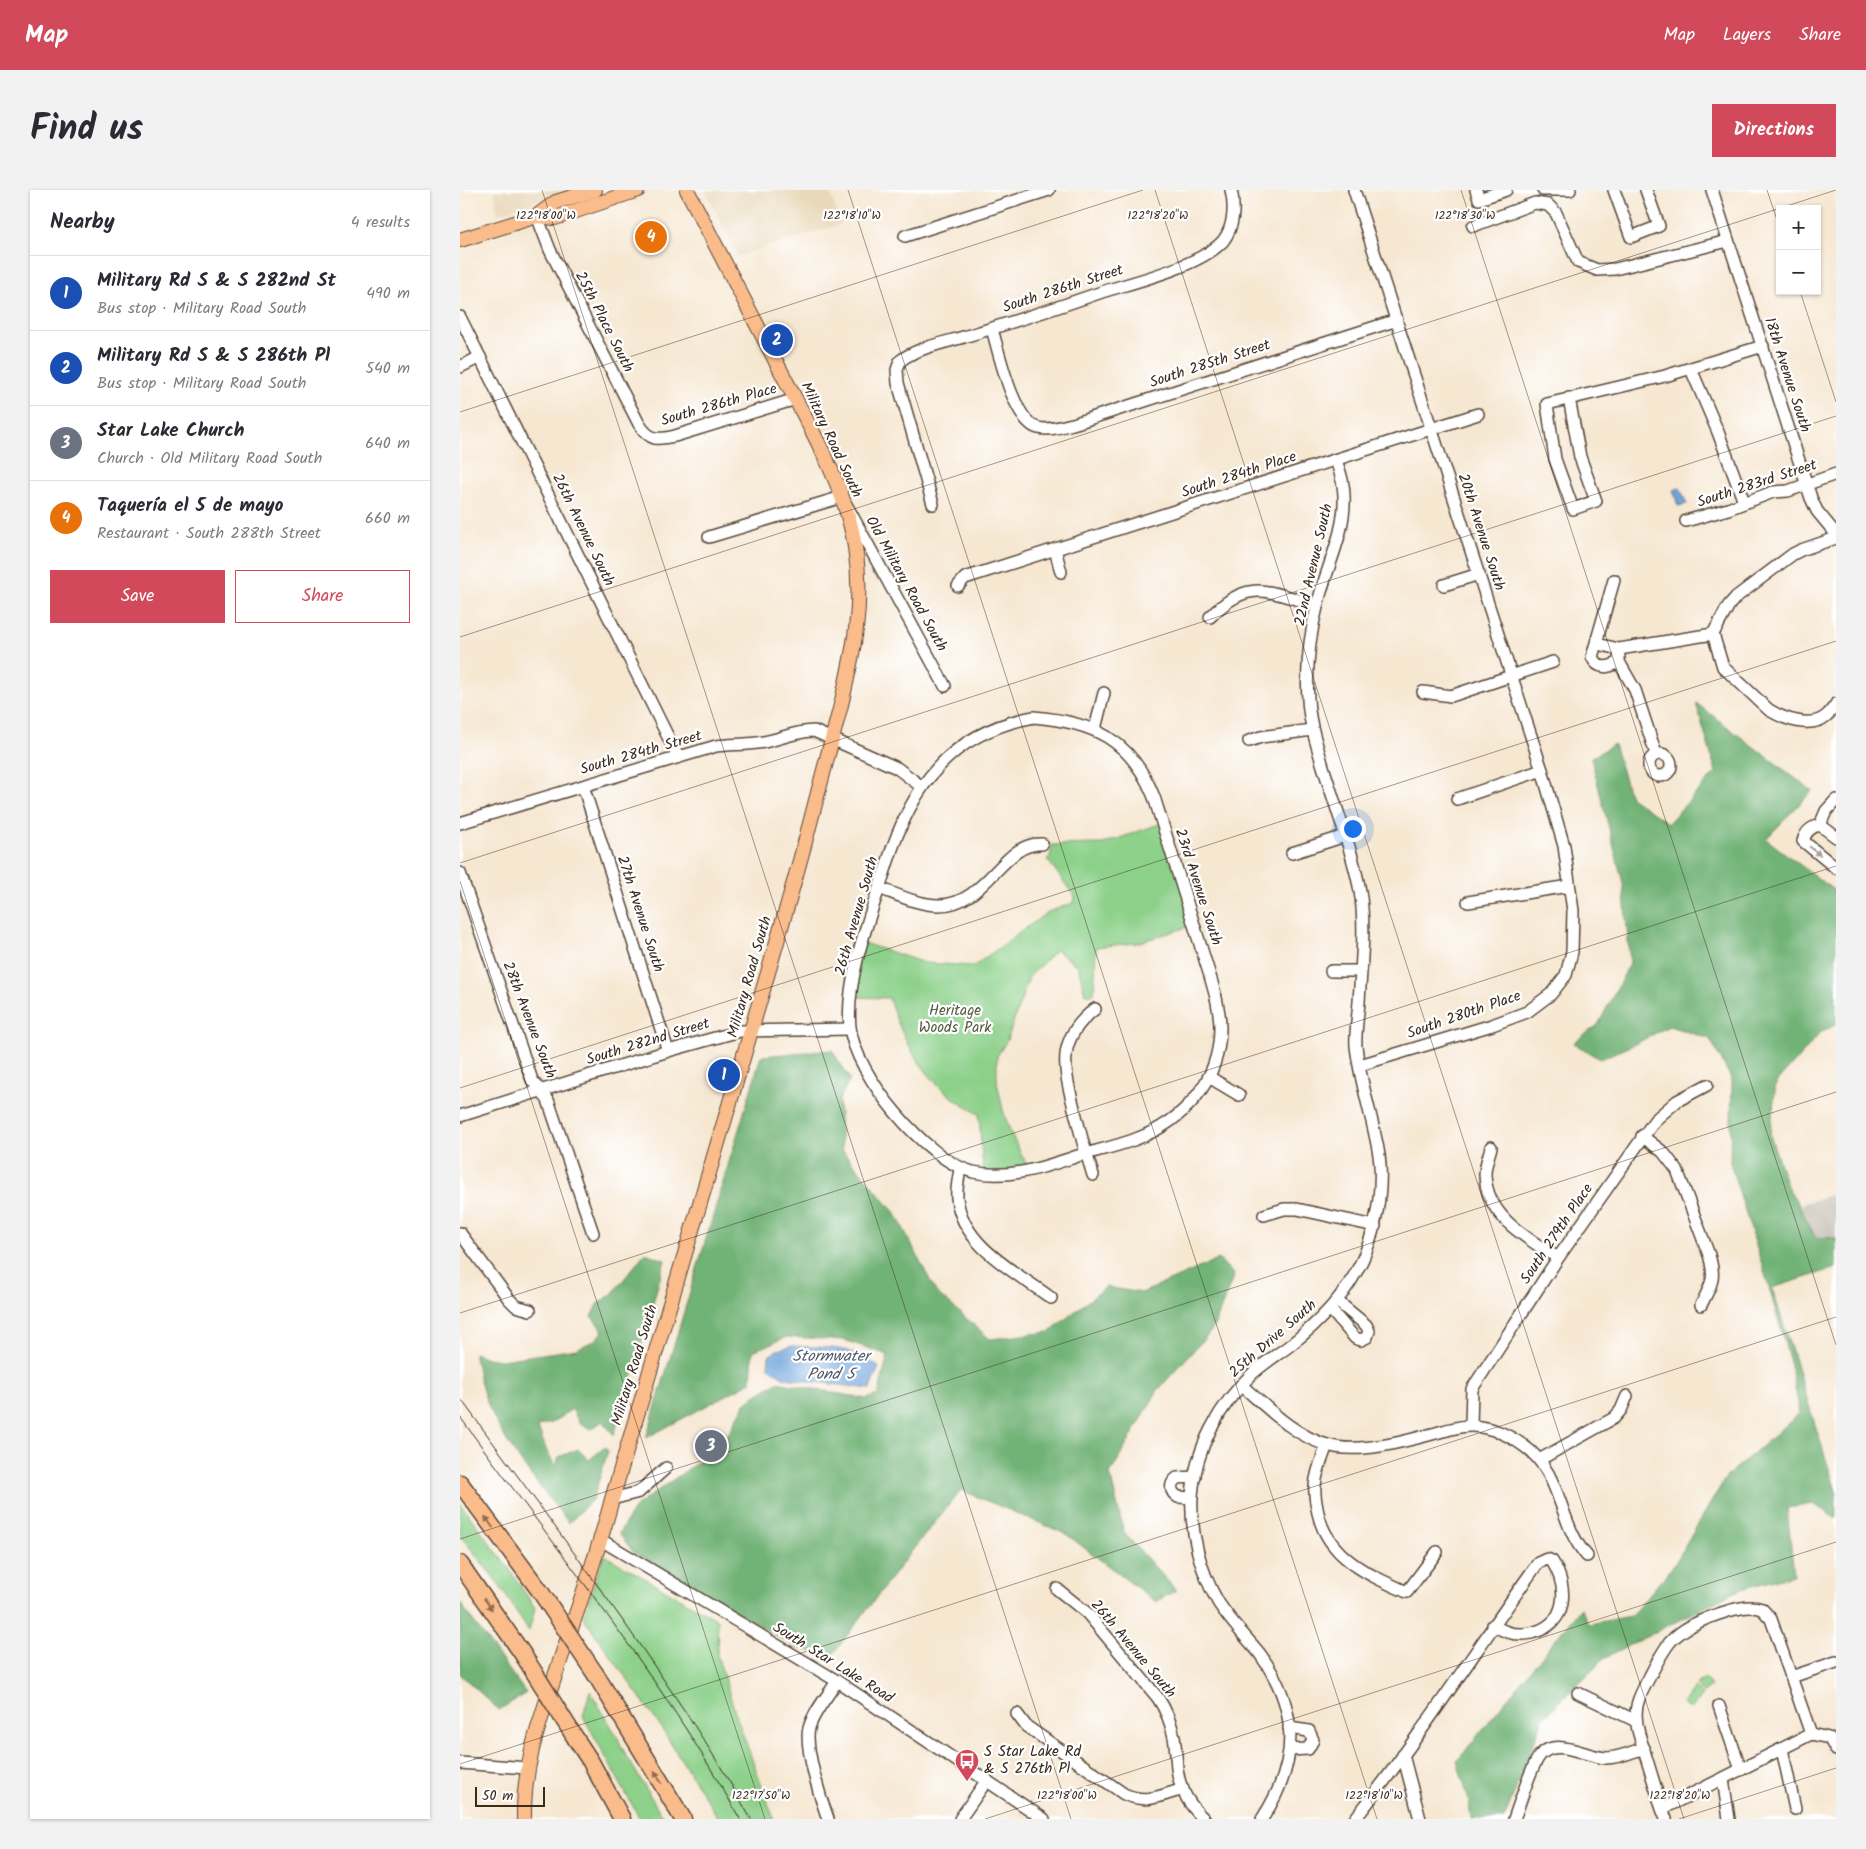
<!DOCTYPE html>
<html lang="en">
<head>
<meta charset="utf-8">
<style>
	:root { --surface:#fff; --page:#f2f2f3; --text:#2b2b33; --muted:#7c7c81; --line:#e1e1e2; --accent:#d1495b }
	body { margin:0; font-family:Kalam,sans-serif; background:var(--page); color:var(--text) }
	.controls { position:absolute; right:15px; top:15px; display:grid; overflow:hidden; border-radius:0px; box-shadow:0 1px 4px #0004 }
	.controls button { width:45px; height:45px; display:grid; place-items:center; padding:0; border:0; border-bottom:1px solid var(--line); background:var(--surface); color:var(--text); font:25px sans-serif }
	.scale { position:absolute; left:15px; bottom:12px; width:70px; box-sizing:border-box; padding-left:5px; border:2px solid #3b2a1e; border-top:0; font-size:14px; line-height:18px; white-space:nowrap; color:#3b2a1e; -webkit-text-stroke:4px #fff; paint-order:stroke }
	.you { position:absolute; left:892px; top:638px; width:18px; height:18px; margin:-12px; border:4px solid #fff; border-radius:50%; background:#1a73e8; box-shadow:0 0 0 8px #1a73e833 }
	.badge { display:grid; place-items:center; width:32px; height:32px; border-radius:50%; background:var(--accent); color:#fff; font-size:16px; font-weight:700 }
	.pin { position:absolute; translate:-50% -50%; border:2px solid #fff; box-shadow:0 1px 5px #0006 }
	.list { margin:0; padding:0; list-style:none }
	h2 { display:flex; justify-content:space-between; align-items:center; height:65px; margin:0; padding:0 20px; font-size:21px }
	h2 small { font-size:16px; font-weight:400; color:var(--muted) }
	.list li { display:grid; grid-template-columns:32px 1fr auto; gap:15px; align-items:center; box-sizing:border-box; height:75px; padding:0 20px; border-top:1px solid var(--line) }
	.list b { display:block; font-size:19px; white-space:nowrap }
	.list p { margin:0; font-size:16px; white-space:nowrap; color:var(--muted) }
	.list em { font-size:16px; font-style:normal; color:var(--muted) }
	.actions { display:flex; gap:10px; padding:15px 20px }
	.actions a { flex:1; padding:11px 0; border:1px solid var(--accent); border-radius:0px; text-align:center; font-size:18px; color:var(--accent) }
	.actions .main { background:var(--accent); color:#fff }
	.map { position:relative; flex:none; width:1376px; height:1629px; overflow:hidden; border-radius:0px }
	header { display:flex; align-items:center; gap:30px; box-sizing:border-box; height:70px; padding:0 25px; background:var(--accent); color:#fff }
	header strong { font-size:24px }
	nav { display:flex; gap:28px; margin-inline-start:auto; font-size:18px }
	.intro { display:flex; align-items:center; justify-content:space-between; box-sizing:border-box; height:120px; padding:0 30px }
	h1 { margin:0; font-size:35px }
	.button { padding:12px 22px; border-radius:0px; background:var(--accent); color:#fff; font-size:18px; font-weight:700 }
	main { display:flex; gap:30px; padding:0 30px }
	aside { flex:1; background:var(--surface); border-radius:0px; box-shadow:0 1px 4px #0004 }
	.map>svg:first-child { display:block }
	.built { fill:#e9d9ba }
	.industrial { fill:#c9c3b8 }
	.green { fill:#8cd08a; stroke:#647d54 }
	.forest { fill:#71b276; stroke:#566e4a }
	.water { fill:#6ca3da; stroke:#54667c }
	.lines { fill:none; stroke-linecap:round; stroke-linejoin:round }
	.minor-casing { stroke:#574639; stroke-width:14 }
	.major-casing { stroke:#574639; stroke-width:16 }
	.highway-casing { stroke:#574639; stroke-width:19 }
	.minor { stroke:#fff; stroke-width:11 }
	.major { stroke:#fabc8b; stroke-width:14 }
	.highway { stroke:#fabc8b; stroke-width:16 }
	.tram { stroke:#3b2a1e; stroke-width:1 }
	.highway-bridge-casing { stroke:#574639; stroke-width:19; stroke-linecap:butt }
	.highway-bridge { stroke:#fabc8b; stroke-width:16 }
	.oneway { fill:#a79f9a }
	.oneway2 { fill:#916c4f }
	.ticks { fill:none; stroke:#3b2a1e; stroke-width:1; stroke-opacity:0.45 }
	.labels { text-anchor:middle; dominant-baseline:central; stroke-width:4.5; stroke-linejoin:round; paint-order:stroke }
	.street-label { font-size:15px; fill:#3b2a1e; stroke:#fff }
	.park-label { font-size:15px; fill:#535c3e; stroke:#fff }
	.poi-label { font-size:15px; fill:#3b2a1e; stroke:#fff; text-anchor:start }
	.water-label { font-size:16px; font-style:italic; fill:#4f5a69; stroke:#fff }
	.ticks-label { font-size:12px; text-anchor:middle; fill:#3b2a1e; stroke:#fff; stroke-width:4.5; stroke-linejoin:round; paint-order:stroke }
</style>
</head>
<body>
<header>
<strong>Map</strong>
<nav><a>Map</a><a>Layers</a><a>Share</a></nav>
</header>
<div class="intro"><h1>Find us</h1><a class="button">Directions</a></div>
<main>
<aside>
<h2>Nearby<small>4 results</small></h2>
<ul class="list">
<li><span class="badge" style="background:#1a4fb4">1</span><div><b>Military Rd S &amp; S 282nd St</b><p>Bus stop · Military Road South</p></div><em>490 m</em></li>
<li><span class="badge" style="background:#1a4fb4">2</span><div><b>Military Rd S &amp; S 286th Pl</b><p>Bus stop · Military Road South</p></div><em>540 m</em></li>
<li><span class="badge" style="background:#6b7280">3</span><div><b>Star Lake Church</b><p>Church · Old Military Road South</p></div><em>640 m</em></li>
<li><span class="badge" style="background:#e8710a">4</span><div><b>Taquería el 5 de mayo</b><p>Restaurant · South 288th Street</p></div><em>660 m</em></li>
</ul>
<div class="actions"><a class="main">Save</a><a>Share</a></div>
</aside>
<div class="map">
<svg width="1376" height="1629" viewBox="0 0 1376 1629">
	<rect width="100%" height="100%" fill="#fff"/>
	<filter id="ink" filterUnits="userSpaceOnUse"><feTurbulence type="fractalNoise" baseFrequency=".02" numOctaves="2"/><feDisplacementMap in="SourceGraphic" scale="10" xChannelSelector="R" yChannelSelector="G"/><feConvolveMatrix kernelMatrix="1 2 1 2 8 2 1 2 1" color-interpolation-filters="sRGB"/></filter>
	<filter id="wash" filterUnits="userSpaceOnUse"><feTurbulence type="fractalNoise" baseFrequency=".0096" numOctaves="4" result="noise"/><feDisplacementMap in="SourceGraphic" scale="20" xChannelSelector="R" yChannelSelector="G"/><feGaussianBlur stdDeviation="1.12" result="paint"/><feColorMatrix in="noise" values="0 0 0 0 0 0 0 0 0 0 0 0 0 0 0 0 0 1.4 0 .05"/><feComposite in="paint" operator="in"/></filter>
	<g filter="url(#wash)">
		<rect width="100%" height="100%" fill="#f6e7d1"/>
		<g class="built">
			<polygon points="34,0 112,0 37,24"/>
			<polygon points="247,0 369,0 381,34 278,66 246,2"/>
		</g>
		<polygon class="industrial" points="1376,1003 1376,1048 1355,1048 1339,1015"/>
		<g class="green">
			<path d="M702,633L734,735L677,753L636,757L634,804H625L618,776L596,760L569,787L547,850L537,866V892L543,920L551,944L570,981L523,983L519,924C471,900 444,858 429,808L391,807L403,753L465,773L514,776L588,722L613,713L615,707L587,669L590,667L592,655L643,654Z"/>
			<polygon points="0,1313 48,1377 75,1418 69,1441 37,1392 0,1345"/>
			<polygon points="144,1365 258,1430 257,1465 278,1531 314,1629 259,1629 196,1530 123,1427"/>
			<polygon points="1245,1488 1251,1496 1243,1503 1236,1495"/>
			<polygon points="1234,1498 1242,1504 1231,1520 1223,1514"/>
			<polygon points="130,1501 158,1548 162,1558 204,1629 180,1629 123,1526"/>
		</g>
		<g class="forest">
			<polygon points="1236,513 1352,601 1306,649 1376,702 1376,835 1362,841 1316,893 1310,945 1327,996 1339,1015 1355,1047 1376,1048 1376,1078 1312,1098 1376,1301 1376,1329 1354,1314 1327,1318 1334,1385 1281,1399 1146,1467 1084,1527 1044,1629 1011,1629 1008,1608 997,1571 1121,1418 1129,1434 1171,1426 1214,1375 1266,1287 1340,1223 1330,1172 1309,1097 1270,973 1272,890 1250,849 1209,836 1177,853 1140,869 1113,853 1138,835 1170,773 1163,693 1131,568 1154,554 1170,607 1208,633 1256,582"/>
			<polygon points="372,860 390,889 379,910 382,960 436,1024 476,1102 530,1149 589,1142 646,1097 682,1103 759,1069 774,1085 753,1139 698,1200 650,1284 664,1343 716,1400 696,1412 606,1344 501,1300 447,1367 371,1467 338,1458 173,1362 159,1343 176,1316 262,1255 286,1212 317,1192 407,1209 418,1205 428,1165 384,1150 327,1147 293,1161 291,1192 186,1248 301,866"/>
			<path d="M185,1063L205,1070L173,1184L154,1245L142,1231L132,1239L120,1234L112,1219L92,1233L77,1236C85,1252 84,1261 96,1276L99,1267L118,1259L129,1270L145,1257L148,1261L133,1309L109,1333C79,1296 37,1247 23,1201C19,1189 17,1176 14,1163L27,1168L41,1170L117,1159L135,1150L143,1141L131,1126L139,1113L152,1104Z"/>
			<polygon points="0,1413 66,1503 39,1520 0,1484"/>
		</g>
		<g class="water">
			<polygon points="1220,298 1227,314 1218,316 1213,300"/>
			<path d="M331,1156C367,1158 387,1154 419,1177L410,1199L324,1188L308,1176L309,1166L317,1160Z"/>
		</g>
	</g>
	<g filter="url(#ink)">
		<g class="lines">
			<defs>
				<g id="minor">
					<polyline points="894,0 1082,580 1104,656 1113,721 1112,762 1106,785 1091,804 1067,822 1032,835 900,875"/>
					<polyline points="1016,0 1019,9 1046,0"/>
					<polyline points="1083,0 1110,0"/>
					<polyline points="1154,0 1171,47 1199,36 1186,0"/>
					<polyline points="1252,0 1351,308 1357,321 1376,344"/>
					<path d="M77,26L90,60L179,234C190,251 197,250 215,246L336,209"/>
					<polyline points="1013,36 1075,13 1088,15 1096,23 1118,72 1137,80 1155,79 1268,51"/>
					<polyline points="445,46 589,0"/>
					<polyline points="0,127 218,567"/>
					<path d="M532,139C539,162 553,231 578,238C590,241 604,236 616,233L937,130"/>
					<polyline points="0,177 20,167"/>
					<polyline points="1231,179 1258,242 1284,312"/>
					<polyline points="1109,208 1120,267 1136,311 1113,319 1095,269 1087,214 1205,186 1303,156"/>
					<path d="M473,314L438,193L437,180L440,171C455,158 488,152 507,146C553,132 599,117 645,101C677,91 740,76 763,51C774,37 775,17 771,0"/>
					<polyline points="1226,331 1268,319 1313,302 1328,301 1376,284"/>
					<polyline points="249,347 382,307 485,496"/>
					<polyline points="595,359 601,382"/>
					<path d="M1154,390L1132,467C1138,480 1149,478 1159,472"/>
					<polyline points="984,395 1019,384"/>
					<polyline points="498,396 505,388 1018,224"/>
					<path d="M750,427C790,386 809,403 857,415"/>
					<path d="M1253,444L1263,477L1309,520C1324,529 1351,539 1366,526C1370,523 1373,518 1376,514"/>
					<polyline points="1137,454 1159,459 1253,444 1269,415 1276,407 1333,364 1341,360 1376,348"/>
					<polyline points="1159,466 1159,472 1175,500 1196,564"/>
					<polyline points="963,502 991,506 1093,472"/>
					<path d="M574,527C633,532 671,549 694,607L750,786C755,803 760,820 760,838C760,891 724,931 676,949C658,956 639,960 621,965C586,976 551,990 513,982C467,971 395,885 390,837C385,787 412,721 427,674C451,597 490,542 574,527Z"/>
					<polyline points="635,539 644,503"/>
					<polyline points="789,551 801,547 852,540"/>
					<circle cx="1200" cy="575" r="11"/>
					<polyline points="123,596 208,861"/>
					<polyline points="997,609 1082,580"/>
					<path d="M0,633L256,556C272,554 288,555 304,552C321,549 336,541 354,541L437,578L462,597"/>
					<polyline points="1360,635 1366,621 1376,610"/>
					<path d="M1376,647L1360,635C1351,637 1346,641 1343,651L1376,678"/>
					<polyline points="832,663 885,646"/>
					<polyline points="0,683 72,890 88,910 133,1043"/>
					<path d="M419,698C438,705 458,715 479,715C527,715 543,651 582,654"/>
					<polyline points="1008,712 1109,696"/>
					<polyline points="871,781 901,781"/>
					<polyline points="749,887 779,905"/>
					<polyline points="0,926 208,861 280,841 390,839"/>
					<path d="M1182,946L1203,962L1217,980L1249,1065C1256,1089 1252,1093 1241,1115"/>
					<path d="M1031,957C1029,966 1025,975 1025,984C1026,1027 1067,1048 1098,1068"/>
					<path d="M500,978C499,987 496,998 497,1008C502,1056 556,1082 591,1108"/>
					<path d="M633,985C626,964 620,943 615,922C604,879 595,850 635,819"/>
					<polyline points="804,1025 824,1019 837,1019 915,1036"/>
					<polyline points="0,1043 49,1109 56,1116 70,1120"/>
					<polyline points="870,1119 895,1148 901,1150 907,1147 909,1141 906,1135 877,1111"/>
					<path d="M781,1195C807,1217 833,1245 867,1255C900,1265 950,1250 983,1241C992,1239 1002,1235 1012,1236C1030,1237 1049,1245 1064,1256C1103,1283 1098,1334 1127,1366"/>
					<polyline points="1011,1235 1012,1199 1098,1068 1195,930 1217,911 1247,895"/>
					<path d="M867,1255C862,1269 856,1282 855,1296C854,1305 856,1314 858,1323C868,1368 909,1385 947,1402L977,1362"/>
					<polyline points="1079,1270 1154,1228 1161,1220 1167,1206"/>
					<path d="M732,1308L718,1307C710,1302 709,1294 717,1288L735,1287"/>
					<polyline points="152,1309 179,1302 206,1278"/>
					<polyline points="141,1350 377,1491 584,1629"/>
					<path d="M597,1399L627,1423L698,1508C706,1520 711,1533 714,1547C716,1558 716,1568 717,1578C719,1598 730,1616 744,1629"/>
					<polyline points="1331,1487 1376,1472"/>
					<polyline points="1118,1503 1176,1531"/>
					<polyline points="1259,1516 1281,1580"/>
					<path d="M557,1524L566,1536L664,1604C686,1614 700,1606 723,1599"/>
					<polyline points="829,1538 849,1541 853,1550 848,1559 830,1560"/>
					<polyline points="1351,1544 1369,1548 1376,1560"/>
					<polyline points="1322,1559 1335,1619"/>
					<polyline points="943,1565 960,1629"/>
					<polyline points="0,1573 67,1578"/>
					<polyline points="1263,1589 1269,1629"/>
					<path d="M1202,1619L1351,1544L1311,1429L1302,1419C1290,1415 1280,1418 1268,1421C1248,1427 1224,1436 1210,1452C1202,1462 1196,1474 1190,1486C1178,1508 1172,1519 1179,1544L1202,1619L1206,1629"/>
					<path d="M368,1629C361,1610 344,1557 349,1538C354,1521 368,1506 377,1491"/>
					<polyline points="500,1629 527,1590"/>
					<path d="M802,1629C839,1573 840,1520 800,1464C786,1447 770,1431 758,1412C740,1381 730,1342 732,1306C735,1259 759,1215 793,1183C804,1173 817,1165 829,1156C864,1129 895,1096 909,1053C918,1026 923,993 919,965C913,928 900,893 896,856C895,842 898,826 899,812C901,776 906,738 900,701C892,658 875,616 862,573C856,552 849,531 848,509C846,477 850,443 858,413C866,378 886,342 884,306C884,293 880,282 876,270"/>
					<path d="M895,1629C960,1547 1017,1458 1078,1373L1087,1369L1092,1371C1109,1398 1108,1435 1071,1443C1057,1446 1045,1443 1033,1435"/>
					<path d="M1054,1629C1060,1613 1069,1582 1078,1568C1094,1545 1125,1567 1146,1568C1159,1568 1172,1562 1184,1558"/>
				</g>
				<g id="major">
					<polyline points="77,26 95,28 178,0"/>
					<polyline points="0,50 77,26 96,12 135,0"/>
					<path d="M64,1629C63,1574 80,1531 97,1480C116,1423 137,1367 152,1309C190,1182 227,1056 265,929C292,838 319,747 344,656C356,609 369,562 381,515C394,460 404,414 395,357C386,298 353,243 326,191C293,127 260,63 227,0"/>
				</g>
				<g id="highway">
					<polyline points="0,1293 80,1401"/>
					<polyline points="0,1374 62,1463"/>
					<polyline points="136,1485 223,1629"/>
					<polyline points="116,1549 131,1572 162,1629"/>
				</g>
			</defs>
			<use href="#minor" class="minor-casing"/>
			<use href="#major" class="major-casing"/>
			<use href="#highway" class="highway-casing"/>
			<use href="#minor" class="minor"/>
			<use href="#major" class="major"/>
			<use href="#highway" class="highway"/>
			<g class="tram">
				<path d="M0,1208C56,1284 113,1360 168,1438C211,1500 254,1562 291,1629"/>
				<path d="M0,1227C96,1359 201,1486 280,1629"/>
			</g>
			<defs>
				<g id="highway-bridge">
					<polyline points="80,1401 136,1485"/>
					<polyline points="62,1463 116,1549"/>
				</g>
			</defs>
			<use href="#highway-bridge" class="highway-bridge-casing"/>
			<use href="#highway-bridge" class="highway-bridge"/>
		</g>
		<defs><path id="oneway-solid" d="M-6-.8H1V-3.2L6.5 0L1 3.2V.8H-6Z" transform="scale(1.25)"/></defs>
		<use class="oneway" href="#oneway-solid" transform="translate(1355 661) rotate(39)"/>
		<g class="oneway2">
			<use href="#oneway-solid" transform="translate(29 1332) rotate(-126)"/>
			<use href="#oneway-solid" transform="translate(28 1414) rotate(55)"/>
			<use href="#oneway-solid" transform="translate(198 1587) rotate(-121)"/>
		</g>
	</g>
	<path class="ticks" d="M82,0L611,1629M388,0L917,1629M695,0L1224,1629M1001,0L1376,1155M1307,0L1320,39M1340,101L1376,212M0,222L683,0M0,447L1376,0M0,673L1376,226M0,691L305,1629M0,898L1376,451M0,1123L1376,676M0,1349L1376,902M0,1574L1376,1127M525,1629L1376,1352M1219,1629L1376,1578"/>
	<defs>
		<symbol id="bus-pin" viewBox="-11 -11 22 30"><path d="M0 17L-7.5 6A9.5 9.5 0 1 1 7.5 6Z" fill="#d1495b" stroke="#fff"/><path d="M-5-6H5V4H4V6H2V4H-2V6H-4V4H-5ZM-3.5-4V0h7V-4ZM-3.5 1.2v1.5H-2V1.2ZM2 1.2v1.5H3.5V1.2Z" fill="#fff"/></symbol>
	</defs>
	<g fill-rule="evenodd">
		<use href="#bus-pin" x="493" y="1557" width="28" height="38"/>
	</g>
	<g class="labels">
		<g class="street-label">
			<text transform="translate(603 99) rotate(-18)">South 286th Street</text>
			<text transform="translate(144 132) rotate(63)">25th Place South</text>
			<text transform="translate(750 174) rotate(-18)">South 285th Street</text>
			<text transform="translate(1327 185) rotate(72)">18th Avenue South</text>
			<text transform="translate(259 215) rotate(-16)">South 286th Place</text>
			<text transform="translate(371 250) rotate(65)">Military Road South</text>
			<text transform="translate(779 285) rotate(-18)">South 284th Place</text>
			<text transform="translate(1297 294) rotate(-18)">South 283rd Street</text>
			<text transform="translate(123 340) rotate(64)">26th Avenue South</text>
			<text transform="translate(1021 342) rotate(72)">20th Avenue South</text>
			<text transform="translate(854 375) rotate(-77)">22nd Avenue South</text>
			<text transform="translate(446 394) rotate(61)">Old Military Road South</text>
			<text transform="translate(181 563) rotate(-16)">South 284th Street</text>
			<text transform="translate(738 697) rotate(72)">23rd Avenue South</text>
			<text transform="translate(180 724) rotate(72)">27th Avenue South</text>
			<text transform="translate(397 726) rotate(-74)">26th Avenue South</text>
			<text transform="translate(290 787) rotate(-74)">Military Road South</text>
			<text transform="translate(1004 825) rotate(-19)">South 280th Place</text>
			<text transform="translate(69 830) rotate(69)">28th Avenue South</text>
			<text transform="translate(188 852) rotate(-17)">South 282nd Street</text>
			<text transform="translate(1097 1044) rotate(-56)">South 279th Place</text>
			<text transform="translate(813 1149) rotate(-41)">25th Drive South</text>
			<text transform="translate(175 1175) rotate(-73)">Military Road South</text>
			<text transform="translate(673 1459) rotate(50)">26th Avenue South</text>
			<text transform="translate(373 1473) rotate(32)">South Star Lake Road</text>
		</g>
		<g class="park-label">
			<text x="495" y="821">Heritage<tspan x="495" dy="17">Woods Park</tspan></text>
		</g>
		<g class="poi-label">
			<text x="524" y="1562">S Star Lake Rd<tspan x="524" dy="17">&amp; S 276th Pl</tspan></text>
		</g>
		<g class="water-label">
			<text x="371" y="1166">Stormwater<tspan x="371" dy="18">Pond 5</tspan></text>
		</g>
	</g>
	<g class="ticks-label">
		<text x="86" y="29">122°18'00"W</text>
		<text x="392" y="29">122°18'10"W</text>
		<text x="698" y="29">122°18'20"W</text>
		<text x="1005" y="29">122°18'30"W</text>
		<text x="301" y="1609">122°17'50"W</text>
		<text x="607" y="1609">122°18'00"W</text>
		<text x="914" y="1609">122°18'10"W</text>
		<text x="1220" y="1609">122°18'20"W</text>
	</g>
</svg>
<div class="controls">
<button>+</button>
<button>−</button>
</div>
<div class="scale">50 m</div>
<div class="you"></div>
<div class="pin badge" style="left:264px;top:885px;background:#1a4fb4">1</div>
<div class="pin badge" style="left:317px;top:150px;background:#1a4fb4">2</div>
<div class="pin badge" style="left:251px;top:1256px;background:#6b7280">3</div>
<div class="pin badge" style="left:191px;top:47px;background:#e8710a">4</div>
</div>
</main>
</body>
</html>
